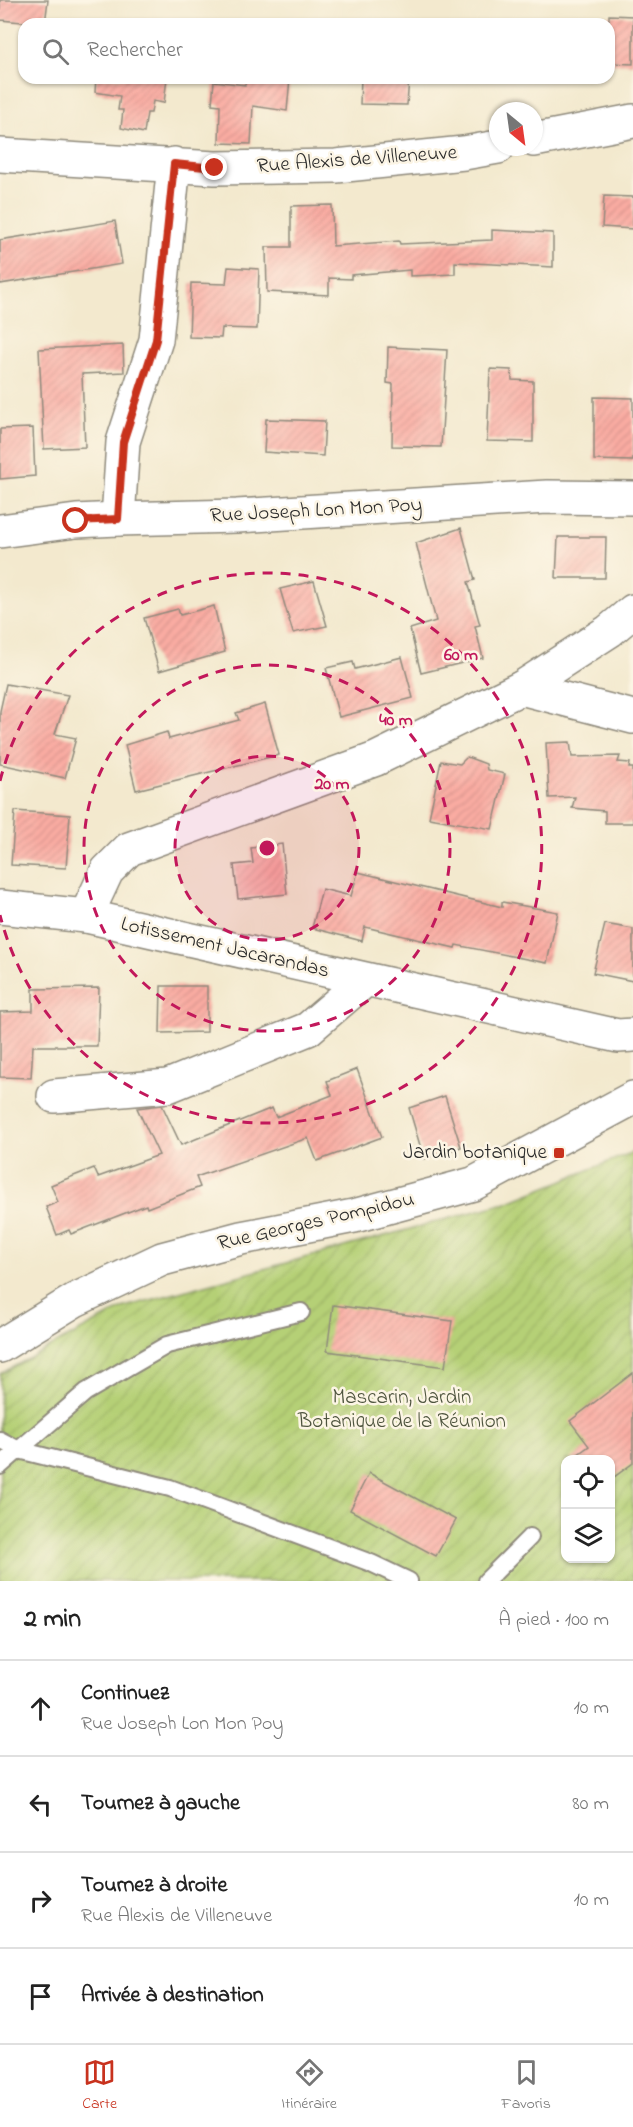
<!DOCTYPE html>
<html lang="fr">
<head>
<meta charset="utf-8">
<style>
	:root { --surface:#fff; --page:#f2f2f2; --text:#222; --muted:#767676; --line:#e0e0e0; --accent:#c8321e }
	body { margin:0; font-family:"Indie Flower",sans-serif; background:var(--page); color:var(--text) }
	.controls { position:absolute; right:18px; bottom:18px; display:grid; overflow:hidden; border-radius:12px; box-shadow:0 2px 4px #0004 }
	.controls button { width:54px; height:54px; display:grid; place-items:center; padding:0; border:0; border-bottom:2px solid var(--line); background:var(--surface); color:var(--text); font:30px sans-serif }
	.compass { position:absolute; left:489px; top:102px; width:54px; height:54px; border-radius:50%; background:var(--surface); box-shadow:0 2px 4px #0004; rotate:151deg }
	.stop { position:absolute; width:18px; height:18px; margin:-14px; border:4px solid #c8321e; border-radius:50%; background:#fff }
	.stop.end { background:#c8321e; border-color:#fff; box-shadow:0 2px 6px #0008 }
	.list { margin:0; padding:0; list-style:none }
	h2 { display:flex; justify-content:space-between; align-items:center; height:78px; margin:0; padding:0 24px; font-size:26px }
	h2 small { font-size:20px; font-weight:400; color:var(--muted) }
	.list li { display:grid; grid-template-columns:39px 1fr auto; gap:18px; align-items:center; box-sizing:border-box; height:96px; padding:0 24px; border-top:2px solid var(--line) }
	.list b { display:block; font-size:22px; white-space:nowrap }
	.list p { margin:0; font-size:20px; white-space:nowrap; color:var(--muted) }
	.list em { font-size:20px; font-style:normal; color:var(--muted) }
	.icon { flex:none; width:33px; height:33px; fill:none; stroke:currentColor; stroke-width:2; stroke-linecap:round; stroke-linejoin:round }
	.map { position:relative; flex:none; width:633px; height:1581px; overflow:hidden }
	.search { position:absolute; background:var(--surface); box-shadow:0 2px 4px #0004; left:18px; right:18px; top:18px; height:66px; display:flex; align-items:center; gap:15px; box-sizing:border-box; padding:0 21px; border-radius:18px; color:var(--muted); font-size:22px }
	.sheet { height:462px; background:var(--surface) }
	nav { display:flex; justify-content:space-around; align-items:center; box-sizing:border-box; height:84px; border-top:2px solid var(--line); background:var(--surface); font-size:16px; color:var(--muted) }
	nav a { display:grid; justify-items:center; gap:3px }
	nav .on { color:var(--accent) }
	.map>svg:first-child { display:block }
	.garden { fill:url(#garden-furrows); stroke:#707e50; stroke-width:1.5; fill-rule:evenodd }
	.building { fill:url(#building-hatch) }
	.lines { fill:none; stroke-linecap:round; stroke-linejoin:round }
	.service-casing { stroke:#8f8a7c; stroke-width:20 }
	.minor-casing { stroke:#8f8a7c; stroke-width:36 }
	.secondary-casing { stroke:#8f8a7c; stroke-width:36 }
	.service { stroke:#fff; stroke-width:16 }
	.minor { stroke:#fff; stroke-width:33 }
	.secondary { stroke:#fff; stroke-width:33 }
	.route { stroke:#c8321e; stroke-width:8 }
	.ring { fill:none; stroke:#c2185b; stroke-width:3; stroke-dasharray:10 8 }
	.poi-dot { fill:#c8321e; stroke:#fcf5e5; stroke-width:2 }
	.labels { text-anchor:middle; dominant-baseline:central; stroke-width:5; stroke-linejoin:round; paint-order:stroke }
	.street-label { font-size:21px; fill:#2b2b2b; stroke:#fcf5e5 }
	.poi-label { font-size:21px; fill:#2b2b2b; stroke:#fcf5e5; text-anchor:end }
	.park-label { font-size:21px; fill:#4e543e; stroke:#fcf5e5 }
	.centre { fill:#c2185b; stroke:#fcf5e5; stroke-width:3 }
	.ring-label { font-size:18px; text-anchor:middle; font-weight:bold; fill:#c2185b; stroke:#fcf5e5; stroke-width:5; stroke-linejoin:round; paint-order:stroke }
</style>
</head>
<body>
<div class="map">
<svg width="633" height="1581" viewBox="0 0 633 1581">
	<defs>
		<pattern id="garden-furrows" width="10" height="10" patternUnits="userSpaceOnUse" patternTransform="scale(1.5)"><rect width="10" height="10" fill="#b5d076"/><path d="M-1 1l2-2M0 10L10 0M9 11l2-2" fill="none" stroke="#9cb366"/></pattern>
		<pattern id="building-hatch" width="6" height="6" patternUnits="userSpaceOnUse" patternTransform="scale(1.5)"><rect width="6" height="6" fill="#faaca2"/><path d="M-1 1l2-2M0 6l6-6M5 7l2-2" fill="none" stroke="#d6948c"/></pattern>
	</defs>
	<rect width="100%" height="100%" fill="#fcf5e5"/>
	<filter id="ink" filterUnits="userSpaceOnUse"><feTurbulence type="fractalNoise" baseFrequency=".0167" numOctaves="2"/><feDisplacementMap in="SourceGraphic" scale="12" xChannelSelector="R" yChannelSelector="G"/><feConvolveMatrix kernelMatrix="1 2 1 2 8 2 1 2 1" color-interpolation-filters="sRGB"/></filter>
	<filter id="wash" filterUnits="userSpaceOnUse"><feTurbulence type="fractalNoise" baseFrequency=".008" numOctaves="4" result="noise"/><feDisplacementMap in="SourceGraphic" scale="24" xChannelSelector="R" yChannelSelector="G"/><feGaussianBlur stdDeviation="1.35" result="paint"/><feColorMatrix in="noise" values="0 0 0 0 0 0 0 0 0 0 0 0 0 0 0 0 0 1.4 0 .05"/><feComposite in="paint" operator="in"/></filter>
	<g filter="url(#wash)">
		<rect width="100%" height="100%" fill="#f3e9ce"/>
		<path class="garden" d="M633,1152V1581H0V1374L125,1307L509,1202ZM566,1460H610V1558H566Z"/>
		<g id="blocks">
			<g class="building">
				<polygon points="0,0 48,0 45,24 0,20"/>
				<polygon points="609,15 633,16 633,64 609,63"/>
				<polygon points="96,78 167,78 164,103 153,101 151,113 147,113 144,133 121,128 123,110 118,110 120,96 95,92"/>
				<polygon points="246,78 290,78 287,111 253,106 251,144 219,143 220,105 212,104 214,81 245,85"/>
				<polygon points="361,78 409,78 407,105 360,104"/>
				<polygon points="604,196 633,197 633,229 602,227"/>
				<polygon points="332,205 333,246 399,241 400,244 492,240 492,230 553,233 553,267 455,262 455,274 410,276 410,270 351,275 351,279 329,278 329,295 267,292 266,247 291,247 291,206"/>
				<polygon points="115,221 122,264 0,284 0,240"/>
				<polygon points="228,267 259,269 257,329 222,328 221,338 189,337 191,283 226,284"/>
				<polygon points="123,345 124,372 82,374 85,447 44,449 39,349"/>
				<polygon points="388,347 447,350 441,447 392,446 393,384 387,383"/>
				<polygon points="490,369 511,370 512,380 533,381 533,442 487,441"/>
				<polygon points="594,397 633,398 633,461 594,460"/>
				<polygon points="266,419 325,421 323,456 264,452"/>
				<polygon points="33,428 35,476 0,479 0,429"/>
				<polygon points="461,528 475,580 468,582 480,625 475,626 483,658 421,673 410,629 436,621 416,543"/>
				<polygon points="558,537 606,537 605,578 556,578"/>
				<polygon points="314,581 327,626 293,633 280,589"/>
				<polygon points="214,606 225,652 159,671 144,618 178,609 180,615"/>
				<polygon points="402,657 413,698 339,717 326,668 353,662 355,669"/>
				<polygon points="6,684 68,695 55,734 76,738 65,778 0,764 0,711"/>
				<polygon points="265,704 279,755 136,790 125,745 167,732 169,739 239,720 236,713"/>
				<polygon points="570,742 572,757 620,756 618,762 630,763 629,768 633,768 633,823 605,823 605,811 572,808 575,797 549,798 546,743"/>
				<polygon points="467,757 486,764 487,770 505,774 492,829 429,818 441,761 460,764"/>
				<polygon points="15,811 70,815 66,868 11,865"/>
				<polygon points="282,844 287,894 238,899 234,865 253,863 251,848"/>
				<polygon points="358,872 502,907 502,902 558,912 547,963 456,945 455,948 365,927 362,941 312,928 322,889 351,896"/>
				<polygon points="605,924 633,929 633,981 593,973"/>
				<polygon points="161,986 207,986 207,1032 160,1033"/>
				<polygon points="99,988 97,1046 33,1046 31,1078 0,1077 0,1012 33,1011 33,989"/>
				<polygon points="357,1069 382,1137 317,1161 308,1138 196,1177 200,1187 147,1208 146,1205 71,1234 69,1230 57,1235 46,1207 58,1202 51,1185 94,1168 98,1177 159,1155 137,1108 162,1105 181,1145 272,1108 276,1117 332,1095 327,1081"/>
				<polygon points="445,1096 461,1147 424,1159 409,1108"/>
				<polygon points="333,1305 452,1321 445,1367 327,1351"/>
				<polygon points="633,1373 633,1463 610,1480 610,1460 570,1460 589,1446 570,1421"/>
				<polygon points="369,1473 456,1520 436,1556 350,1510"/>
			</g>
		</g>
	</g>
	<g filter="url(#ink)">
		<use href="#blocks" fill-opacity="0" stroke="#8f8a7c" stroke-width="1.5"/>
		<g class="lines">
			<defs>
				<g id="service">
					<polyline points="0,1440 19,1450 170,1488 371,1563 409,1581"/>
					<polyline points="0,1466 86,1392 167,1345 301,1312"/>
					<polyline points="486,1581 530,1537"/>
				</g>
				<g id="minor">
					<polyline points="534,140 633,121"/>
					<polyline points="0,155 215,168 336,166 464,153 498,147"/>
					<polyline points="118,519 123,442 156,340 174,164"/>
					<polyline points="0,531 76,521 118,519 237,516 547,497 633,498"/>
					<polyline points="521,688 633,717"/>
					<polyline points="0,907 86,916 618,1036 633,1035"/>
					<polyline points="86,916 107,871 129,849 376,759 521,688 609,631 633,611"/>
					<polyline points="54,1096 168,1086 308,1029 364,981"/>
				</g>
				<polyline id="secondary" points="0,1346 75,1300 162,1259 241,1238 354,1216 473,1184 633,1098"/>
			</defs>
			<use href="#service" class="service-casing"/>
			<use href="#minor" class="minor-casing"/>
			<use href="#secondary" class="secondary-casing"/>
			<use href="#service" class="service"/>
			<use href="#minor" class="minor"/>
			<use href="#secondary" class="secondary"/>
		</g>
	</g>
	<g class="lines" filter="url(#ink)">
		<polyline class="route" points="76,521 118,519 123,442 156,340 174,164 215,168"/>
	</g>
	<circle cx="267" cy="848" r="92" fill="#c2185b" fill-opacity=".12"/>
	<g class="ring">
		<circle cx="267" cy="848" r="92"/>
		<circle cx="267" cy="848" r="183"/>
		<path d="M0 781A275 275 0 1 1 0 915"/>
	</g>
	<rect class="poi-dot" x="553" y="1147" width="12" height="12" rx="3"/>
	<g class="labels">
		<g class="street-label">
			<text transform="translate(357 160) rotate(-4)">Rue Alexis de Villeneuve</text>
			<text transform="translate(316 511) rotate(-3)">Rue Joseph Lon Mon Poy</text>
			<text transform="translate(225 948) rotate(13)">Lotissement Jacarandas</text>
			<text transform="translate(316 1222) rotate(-13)">Rue Georges Pompidou</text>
		</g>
		<g class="poi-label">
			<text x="547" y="1153">Jardin botanique</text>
		</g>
		<g class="park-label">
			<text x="402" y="1398">Mascarin, Jardin<tspan x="402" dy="24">Botanique de la Réunion</tspan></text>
		</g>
	</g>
	<circle cx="267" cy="848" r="9" class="centre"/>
	<g class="ring-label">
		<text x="461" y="660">60 m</text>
		<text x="396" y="725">40 m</text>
		<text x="332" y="789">20 m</text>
	</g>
</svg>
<div class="controls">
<button><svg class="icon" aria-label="locate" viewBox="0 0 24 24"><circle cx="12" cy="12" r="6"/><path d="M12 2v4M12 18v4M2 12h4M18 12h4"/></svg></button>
<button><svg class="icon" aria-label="layers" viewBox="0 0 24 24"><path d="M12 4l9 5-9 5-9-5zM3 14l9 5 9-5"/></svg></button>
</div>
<svg class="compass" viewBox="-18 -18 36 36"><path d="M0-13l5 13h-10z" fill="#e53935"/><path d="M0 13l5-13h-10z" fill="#767676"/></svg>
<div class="stop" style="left:76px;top:521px"></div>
<div class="stop end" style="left:215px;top:168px"></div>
<div class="search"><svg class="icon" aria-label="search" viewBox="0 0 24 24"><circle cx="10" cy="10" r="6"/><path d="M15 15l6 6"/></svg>Rechercher</div>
</div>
<section class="sheet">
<h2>2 min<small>À pied · 100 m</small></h2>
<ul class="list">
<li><svg class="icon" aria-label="ahead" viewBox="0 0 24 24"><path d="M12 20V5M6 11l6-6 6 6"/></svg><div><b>Continuez</b><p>Rue Joseph Lon Mon Poy</p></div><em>10 m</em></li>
<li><svg class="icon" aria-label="left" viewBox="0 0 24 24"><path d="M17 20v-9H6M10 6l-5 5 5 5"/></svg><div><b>Tournez à gauche</b></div><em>80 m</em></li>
<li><svg class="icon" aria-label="right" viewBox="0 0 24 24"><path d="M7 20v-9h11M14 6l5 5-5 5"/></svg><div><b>Tournez à droite</b><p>Rue Alexis de Villeneuve</p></div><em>10 m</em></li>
<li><svg class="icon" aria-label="arrive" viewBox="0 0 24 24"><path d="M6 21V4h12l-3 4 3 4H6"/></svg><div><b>Arrivée à destination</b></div></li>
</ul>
</section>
<nav>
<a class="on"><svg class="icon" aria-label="map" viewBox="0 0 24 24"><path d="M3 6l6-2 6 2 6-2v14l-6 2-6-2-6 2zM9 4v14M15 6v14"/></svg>Carte</a>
<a><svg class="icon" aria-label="directions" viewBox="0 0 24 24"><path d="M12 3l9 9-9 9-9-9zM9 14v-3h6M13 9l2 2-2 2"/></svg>Itinéraire</a>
<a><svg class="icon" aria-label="saved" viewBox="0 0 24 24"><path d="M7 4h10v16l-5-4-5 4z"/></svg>Favoris</a>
</nav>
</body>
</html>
